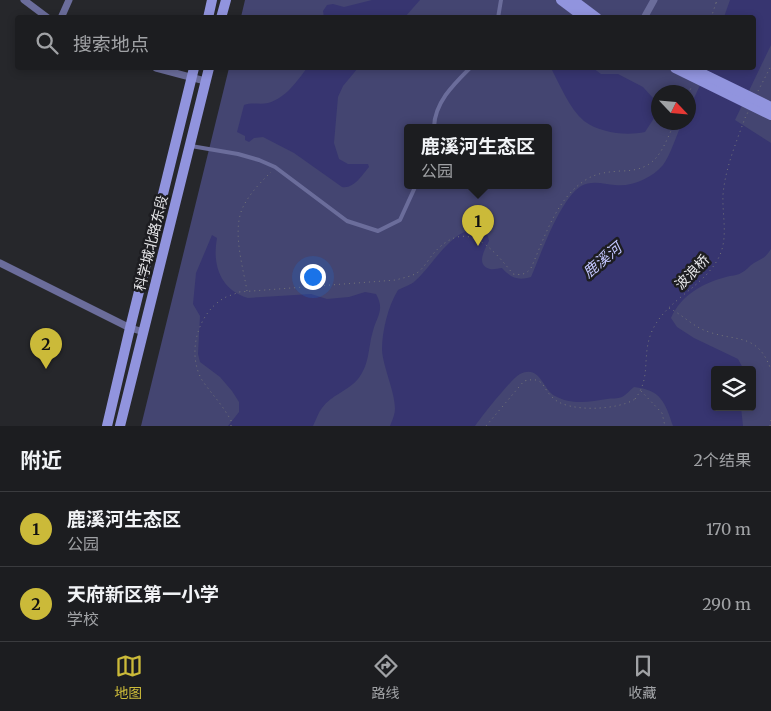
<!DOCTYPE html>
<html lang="zh">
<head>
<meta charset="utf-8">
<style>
	:root { --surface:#1c1d20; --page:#252629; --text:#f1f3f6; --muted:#a0a2a5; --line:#3a3b3e; --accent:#cbba39 }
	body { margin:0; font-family:Merriweather,"Noto Sans SC",serif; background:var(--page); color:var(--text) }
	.controls { position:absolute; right:15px; bottom:15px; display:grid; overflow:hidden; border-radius:5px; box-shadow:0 2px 8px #0003 }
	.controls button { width:45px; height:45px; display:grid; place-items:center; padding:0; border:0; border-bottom:1px solid var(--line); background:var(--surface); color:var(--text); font:25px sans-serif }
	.compass { position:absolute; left:651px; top:85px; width:45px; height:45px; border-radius:50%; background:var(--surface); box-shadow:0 2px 8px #0003; rotate:116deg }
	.you { position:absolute; left:312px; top:276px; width:18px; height:18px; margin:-12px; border:4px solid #fff; border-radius:50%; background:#1a73e8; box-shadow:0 0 0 8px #1a73e833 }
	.badge { display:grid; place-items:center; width:32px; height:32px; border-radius:50%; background:var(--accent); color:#111; font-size:16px; font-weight:700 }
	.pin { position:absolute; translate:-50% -41px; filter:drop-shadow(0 1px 2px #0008) }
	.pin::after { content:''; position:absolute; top:26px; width:18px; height:15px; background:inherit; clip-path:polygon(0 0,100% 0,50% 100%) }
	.popup { position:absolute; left:404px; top:124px; width:148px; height:65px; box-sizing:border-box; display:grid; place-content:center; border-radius:5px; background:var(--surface); filter:drop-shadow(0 1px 4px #0005); font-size:16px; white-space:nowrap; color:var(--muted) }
	.popup b { font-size:19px; color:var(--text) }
	.popup::after { content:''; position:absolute; left:50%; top:100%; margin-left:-10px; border:10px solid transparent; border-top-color:var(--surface) }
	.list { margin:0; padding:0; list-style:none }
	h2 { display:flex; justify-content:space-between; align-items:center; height:65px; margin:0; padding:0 20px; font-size:21px }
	h2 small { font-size:16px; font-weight:400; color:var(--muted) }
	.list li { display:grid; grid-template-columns:32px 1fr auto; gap:15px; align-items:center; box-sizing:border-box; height:75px; padding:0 20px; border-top:1px solid var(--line) }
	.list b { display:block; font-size:19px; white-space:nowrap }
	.list p { margin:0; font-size:16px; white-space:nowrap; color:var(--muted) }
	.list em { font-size:16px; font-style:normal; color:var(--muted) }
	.icon { flex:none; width:28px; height:28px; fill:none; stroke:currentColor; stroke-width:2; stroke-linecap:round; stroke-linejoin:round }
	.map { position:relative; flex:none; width:771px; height:426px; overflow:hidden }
	.search { position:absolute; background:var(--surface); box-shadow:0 2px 8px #0003; left:15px; right:15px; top:15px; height:55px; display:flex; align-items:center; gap:12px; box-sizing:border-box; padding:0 18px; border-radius:5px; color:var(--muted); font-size:19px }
	.sheet { height:215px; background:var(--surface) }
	nav { display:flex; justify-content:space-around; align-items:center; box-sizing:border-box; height:70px; border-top:1px solid var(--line); background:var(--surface); font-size:14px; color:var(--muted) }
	nav a { display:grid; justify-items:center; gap:2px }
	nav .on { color:var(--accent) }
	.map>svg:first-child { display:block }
	.green { fill:#444571; fill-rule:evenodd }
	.water { fill:#373570 }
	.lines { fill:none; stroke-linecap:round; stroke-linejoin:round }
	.path { stroke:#747578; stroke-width:1; stroke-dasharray:1 4; stroke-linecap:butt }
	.lane { stroke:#6b6d9b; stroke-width:4 }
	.street { stroke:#6b6d9b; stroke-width:7 }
	.secondary { stroke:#9194de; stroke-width:10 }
	.path-bridge { stroke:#747578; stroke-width:1; stroke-dasharray:1 4; stroke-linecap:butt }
	.street-bridge { stroke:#6b6d9b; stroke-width:7 }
	.secondary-bridge { stroke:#9194de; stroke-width:10 }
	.labels { text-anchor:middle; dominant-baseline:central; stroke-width:5; stroke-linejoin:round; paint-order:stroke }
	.street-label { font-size:14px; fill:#e6e6e9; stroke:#1d1d21 }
	.water-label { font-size:15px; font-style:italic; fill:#c3c6fe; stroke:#1d1d21 }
</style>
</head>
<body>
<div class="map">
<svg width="771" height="426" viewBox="0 0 771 426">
	<rect width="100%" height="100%" fill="#26272b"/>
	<path class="green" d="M245,0H771V426H141L229,68H754V18L241,17ZM658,92H688V122H658ZM408,127H548V185H408ZM715,370H752V407H715Z"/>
	<g class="water">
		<polygon points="372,0 420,0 405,17 324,17 323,11 327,5 333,4 344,7"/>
		<path d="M730,0H771V45L735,120L771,143V249C765,258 763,258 754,263C749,266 746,271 741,273C737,276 731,275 726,277C703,283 681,295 671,318L677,327L694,338L738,359L744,370H715V407H741L743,426H673C665,402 661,390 634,387C630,390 626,395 622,397C618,399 611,398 607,399C590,402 571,405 555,396C543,390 540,364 520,374C511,379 482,416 475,426H390C391,423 393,419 394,415C399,400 383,369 382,350C382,331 388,306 398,290C403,287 411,285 415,281C432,267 454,224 480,230C487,232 488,235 489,241C485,249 475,265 490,269C494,270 498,268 502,268C511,278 518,281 531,277C541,254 560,199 581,186C592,180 604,184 615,185C632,187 652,178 663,165C670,156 677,134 682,123L688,122L689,109L708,68H754V18L724,17Z"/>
		<path d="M307,68H358L343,86L338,97L334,143L339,159L348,164H368L369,167C362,175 354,189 342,187L294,153L263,137L254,138L249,142L245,140V136L237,132L244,105C252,102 260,105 268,103C286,98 297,81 307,68Z"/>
		<path d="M551,68H593L601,74H618L643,87L654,99L658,108V112L645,132C626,136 600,133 584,121C569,108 560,85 551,68Z"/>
		<path d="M212,235L217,238C212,264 220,290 248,298L311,294L327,299L349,297L365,292L376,294C385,310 377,316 373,331C368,347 370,364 358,379C348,391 331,395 322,408C318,413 316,420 313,426H228L239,412V402L232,391L220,377L200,362L198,354L200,316L193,304L196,273Z"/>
	</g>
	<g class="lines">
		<g class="path">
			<polyline points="716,3 717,0"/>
			<polyline points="758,91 771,66"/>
			<polyline points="688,94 692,86"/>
			<polyline points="745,118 748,112"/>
			<path d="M247,291C243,266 231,229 244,205C251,192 261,182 271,172"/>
			<path d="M669,308C683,315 693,327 709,332C738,342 758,333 771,370"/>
			<polyline points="641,391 662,413 665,426"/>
			<path d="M231,426V420L227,414C220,402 210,392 202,380C187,354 197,316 221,300C226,296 233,295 239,292L396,280C402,278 409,277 415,274C422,271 428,260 433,254C465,217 490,245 513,274C520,275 526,275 531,268C545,237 556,198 587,179C597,173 608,172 620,171C657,171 661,152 675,122"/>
			<path d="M486,426L524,381C545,376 541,387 553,398C568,413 619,410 635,399"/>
			<polyline points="770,426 771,420"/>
		</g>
		<g class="lane">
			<polyline points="498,18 501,0"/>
			<path d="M434,127C435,102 454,84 470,68"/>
			<polyline points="191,146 238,154 259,160 275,167 347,221 378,231 400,220 416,185"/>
		</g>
		<g class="street">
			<polyline points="24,0 48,18"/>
			<polyline points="61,18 69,0"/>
			<polyline points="156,68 205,81"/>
			<polyline points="0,263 130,328 144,332"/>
		</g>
		<g class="secondary">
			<polyline points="561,0 585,18"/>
			<polyline points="573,0 597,18"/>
			<polyline points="208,18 212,0"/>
			<polyline points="221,18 226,0"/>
			<polyline points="107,426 130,328 194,68"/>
			<polyline points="120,426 209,68"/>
		</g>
		<g class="path-bridge">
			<polyline points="711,18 716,3"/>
			<path d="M635,399C652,377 641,356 652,331C666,300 702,288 718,259C729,239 722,216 723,195C725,169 736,143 745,118"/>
		</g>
		<polyline class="street-bridge" points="644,18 654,0"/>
		<g class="secondary-bridge">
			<polyline points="675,68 771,115"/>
			<polyline points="691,68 771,107"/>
		</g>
	</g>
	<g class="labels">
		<g class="street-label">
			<text transform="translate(151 243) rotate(-76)">科学城北路东段</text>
			<text transform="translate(692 272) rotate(-46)">波浪桥</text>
		</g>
		<g class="water-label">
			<text transform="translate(602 260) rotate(-40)">鹿溪河</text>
		</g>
	</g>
</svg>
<div class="controls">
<button><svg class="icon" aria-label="layers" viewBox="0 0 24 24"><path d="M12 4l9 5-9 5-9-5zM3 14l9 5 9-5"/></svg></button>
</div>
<svg class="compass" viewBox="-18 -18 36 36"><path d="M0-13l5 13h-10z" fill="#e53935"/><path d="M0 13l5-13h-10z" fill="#a0a2a5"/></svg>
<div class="you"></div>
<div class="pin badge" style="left:478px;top:246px">1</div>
<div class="popup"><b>鹿溪河生态区</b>公园</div>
<div class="pin badge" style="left:46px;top:369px">2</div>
<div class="search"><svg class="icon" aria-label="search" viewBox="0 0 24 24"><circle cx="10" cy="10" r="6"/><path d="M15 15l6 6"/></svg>搜索地点</div>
</div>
<section class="sheet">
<h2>附近<small>2个结果</small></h2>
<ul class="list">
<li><span class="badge">1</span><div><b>鹿溪河生态区</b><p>公园</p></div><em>170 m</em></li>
<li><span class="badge">2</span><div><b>天府新区第一小学</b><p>学校</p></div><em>290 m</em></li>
</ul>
</section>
<nav>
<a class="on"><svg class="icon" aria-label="map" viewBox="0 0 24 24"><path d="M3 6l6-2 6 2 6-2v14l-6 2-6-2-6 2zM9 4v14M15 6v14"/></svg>地图</a>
<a><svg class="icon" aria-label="directions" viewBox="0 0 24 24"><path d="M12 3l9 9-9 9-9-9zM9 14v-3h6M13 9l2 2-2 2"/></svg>路线</a>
<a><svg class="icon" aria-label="saved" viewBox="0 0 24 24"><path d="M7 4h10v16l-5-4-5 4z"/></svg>收藏</a>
</nav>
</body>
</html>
